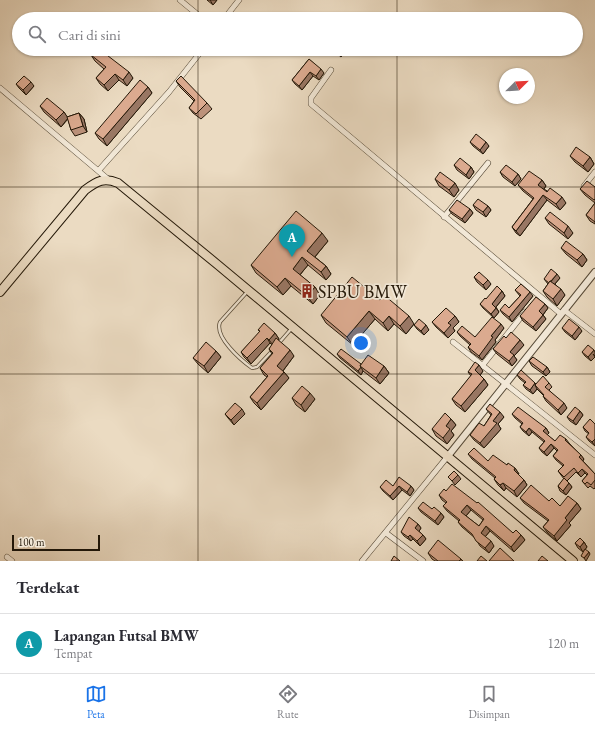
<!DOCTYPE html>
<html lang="id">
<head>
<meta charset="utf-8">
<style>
	:root { --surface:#fff; --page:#f7f7f7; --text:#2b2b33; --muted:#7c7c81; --line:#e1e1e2; --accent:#1a73e8 }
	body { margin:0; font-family:"EB Garamond",serif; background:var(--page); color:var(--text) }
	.compass { position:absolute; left:499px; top:68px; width:36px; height:36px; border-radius:50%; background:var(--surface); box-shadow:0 1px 3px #0004; rotate:66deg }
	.scale { position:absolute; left:12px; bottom:10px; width:88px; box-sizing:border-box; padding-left:4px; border:2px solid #241808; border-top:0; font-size:11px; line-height:14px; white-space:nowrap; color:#241808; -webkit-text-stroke:3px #f2e8d7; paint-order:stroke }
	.you { position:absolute; left:361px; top:343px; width:14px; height:14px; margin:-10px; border:3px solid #fff; border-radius:50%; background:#1a73e8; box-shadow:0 0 0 6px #1a73e833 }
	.badge { display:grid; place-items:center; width:26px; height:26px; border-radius:50%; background:var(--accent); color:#fff; font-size:13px; font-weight:700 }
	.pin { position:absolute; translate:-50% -33px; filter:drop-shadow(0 1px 2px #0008) }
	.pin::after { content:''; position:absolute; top:21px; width:14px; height:12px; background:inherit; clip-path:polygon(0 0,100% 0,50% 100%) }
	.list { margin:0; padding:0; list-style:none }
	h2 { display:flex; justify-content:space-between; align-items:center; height:52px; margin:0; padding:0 16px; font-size:17px }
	h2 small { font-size:13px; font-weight:400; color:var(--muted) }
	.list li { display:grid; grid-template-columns:26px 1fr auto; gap:12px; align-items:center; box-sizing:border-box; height:60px; padding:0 16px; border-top:1px solid var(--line) }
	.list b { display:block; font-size:15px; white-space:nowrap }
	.list p { margin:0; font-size:13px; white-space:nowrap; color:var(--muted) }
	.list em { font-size:13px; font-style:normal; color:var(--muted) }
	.icon { flex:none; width:22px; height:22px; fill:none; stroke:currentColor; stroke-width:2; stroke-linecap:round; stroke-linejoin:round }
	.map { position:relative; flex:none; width:595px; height:561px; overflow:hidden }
	.search { position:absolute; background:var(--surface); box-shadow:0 1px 3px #0004; left:12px; right:12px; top:12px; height:44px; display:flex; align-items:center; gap:10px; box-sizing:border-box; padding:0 14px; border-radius:22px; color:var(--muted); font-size:15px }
	.sheet { height:112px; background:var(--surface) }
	nav { display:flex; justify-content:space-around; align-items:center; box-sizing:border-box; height:56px; border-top:1px solid var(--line); background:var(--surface); font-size:11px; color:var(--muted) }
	nav a { display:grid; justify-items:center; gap:2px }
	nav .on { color:var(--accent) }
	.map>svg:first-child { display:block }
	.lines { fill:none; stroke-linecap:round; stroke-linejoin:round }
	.service-casing { stroke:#564936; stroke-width:4 }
	.minor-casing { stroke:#564936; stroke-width:6 }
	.tertiary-casing { stroke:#564936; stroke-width:8 }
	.trunk-casing { stroke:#241808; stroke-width:10 }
	.service { stroke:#f2e8d7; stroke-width:2.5 }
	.minor { stroke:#f2e8d7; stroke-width:5 }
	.tertiary { stroke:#f2e8d7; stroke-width:6 }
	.trunk { stroke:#ebdbc2; stroke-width:8 }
	.wall { fill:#bc927b; stroke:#241808; fill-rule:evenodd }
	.shaded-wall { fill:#997764; stroke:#241808 }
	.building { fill:#dbaa8f; stroke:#241808; fill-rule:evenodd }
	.grid { fill:none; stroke:#241808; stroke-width:1; stroke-opacity:0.55 }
	.labels { text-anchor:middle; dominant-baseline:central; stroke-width:3.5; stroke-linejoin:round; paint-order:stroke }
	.poi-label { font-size:18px; fill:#241808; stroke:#f2e8d7; text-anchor:start }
</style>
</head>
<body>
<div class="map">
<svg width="595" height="561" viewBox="0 0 595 561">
	<rect width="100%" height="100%" fill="#ebdbc2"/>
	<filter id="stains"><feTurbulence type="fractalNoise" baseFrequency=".005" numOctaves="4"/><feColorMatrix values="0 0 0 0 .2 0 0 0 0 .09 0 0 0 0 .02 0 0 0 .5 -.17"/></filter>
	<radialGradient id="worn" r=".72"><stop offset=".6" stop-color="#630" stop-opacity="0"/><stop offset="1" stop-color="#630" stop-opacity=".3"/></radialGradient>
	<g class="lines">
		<defs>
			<g id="service">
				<path d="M247,292L220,322C214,337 241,360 252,368L257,367L272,351"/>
				<polyline points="278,344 292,328"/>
			</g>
			<g id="minor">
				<polyline points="180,0 203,19"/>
				<polyline points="224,19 239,0"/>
				<polyline points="331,70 311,98 311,104 561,314"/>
				<polyline points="0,88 109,180"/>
				<polyline points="99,170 169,92 203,49"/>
				<polyline points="584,186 595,172"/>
				<polyline points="444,217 488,163"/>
				<polyline points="564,310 595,334"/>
				<polyline points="453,342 595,455"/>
				<polyline points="482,366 525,312"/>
				<polyline points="386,533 423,561"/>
				<polyline points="7,557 12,561"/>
				<polyline points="362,561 448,456"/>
			</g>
			<polyline id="tertiary" points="448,456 595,272"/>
			<path id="trunk" d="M0,292L85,190C97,181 104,177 118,183L218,265L573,561"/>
		</defs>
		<use href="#service" class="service-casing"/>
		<use href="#minor" class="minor-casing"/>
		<use href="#tertiary" class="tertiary-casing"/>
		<use href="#trunk" class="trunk-casing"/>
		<use href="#service" class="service"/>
		<use href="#minor" class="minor"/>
		<use href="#tertiary" class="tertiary"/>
		<use href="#trunk" class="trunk"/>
	</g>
	<g class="wall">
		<polygon points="207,0 217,0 213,5"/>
		<polygon points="333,49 348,49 341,57 334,51"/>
		<polygon points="91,55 133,78 127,86 119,80 108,91 100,84 96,78 104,69 95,61"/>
		<polygon points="309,59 324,73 319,80 313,76 302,90 295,84 292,80"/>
		<polygon points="176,81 207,103 212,109 201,119 193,113 189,108 194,101 180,87"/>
		<polygon points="16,84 34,86 26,95 19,88"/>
		<polygon points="148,87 152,93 107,146 99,139 95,133"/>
		<polygon points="40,106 64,112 67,117 79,113 84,119 87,132 75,136 71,130 68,119 61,127 44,112"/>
		<polygon points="470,142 489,146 483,154 473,146"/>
		<polygon points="570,156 590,157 594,164 588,172 575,162"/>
		<polygon points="454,165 471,167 474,172 469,179 457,170"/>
		<polygon points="500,172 518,174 521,179 515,186 503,177"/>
		<polygon points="435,179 459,190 454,197 439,186"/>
		<polygon points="542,180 546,186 544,189 566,203 560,210 547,200 520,236 516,233 512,227 533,199 523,191 518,185"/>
		<polygon points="595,187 595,224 590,221 586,215 595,203 585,195 580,189"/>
		<polygon points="473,205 488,206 491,210 486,217 476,210"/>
		<polygon points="470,209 473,213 465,223 452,214 449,210"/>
		<polygon points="545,218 573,233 568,239 549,224"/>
		<polygon points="328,241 315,257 326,266 331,274 326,280 308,265 300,275 315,287 320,295 313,304 291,286 283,295 256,273 251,265"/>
		<polygon points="561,248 583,254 587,260 582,267 566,254"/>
		<polygon points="474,277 491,284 486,290 477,282"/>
		<polygon points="560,278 555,284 565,295 557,306 547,297 543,291 548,284 544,279"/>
		<polygon points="515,290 533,296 512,322 503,314 500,310 509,308 520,296"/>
		<polygon points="502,291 505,296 496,307 499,312 494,318 483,308 480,304 486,299"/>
		<polygon points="380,300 414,324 406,334 394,324 388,331 375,319 353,345 326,323 321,315"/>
		<polygon points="545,304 548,308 543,315 546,319 536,331 523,321 520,316"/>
		<polygon points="455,316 459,322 453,328 455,331 448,338 436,327 432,322"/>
		<polygon points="414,325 429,330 424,335 417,329"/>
		<polygon points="504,328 495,340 496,342 482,360 471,352 468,347 470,345 460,336 457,332 475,337"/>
		<polygon points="562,328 582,331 575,340 565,332"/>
		<polygon points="258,330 275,333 279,339 278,340 294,356 283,371 289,378 261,410 254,403 250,397 267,377 264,375 260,368 272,354 269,349 272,345 270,343 251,364 244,357 241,352 260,332"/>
		<polygon points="506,338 524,345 514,356 517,360 512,366 497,354 493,349"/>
		<polygon points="216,351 221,357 208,373 198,364 193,358"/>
		<polygon points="582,352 595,352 595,357 591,361 585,356"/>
		<polygon points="337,354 361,364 384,366 389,373 380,384 363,371 361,375 340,358"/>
		<polygon points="529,361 547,367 550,372 546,376 532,366"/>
		<polygon points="483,371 480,375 484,379 488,385 465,412 456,405 452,399 471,376 468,372"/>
		<polygon points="517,375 536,384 549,383 552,387 549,390 567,408 561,415 546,401 543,396 544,396 537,389 533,394 526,389 523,385 525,383 520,379"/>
		<polygon points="292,398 315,399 305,412 296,405"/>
		<polygon points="486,409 504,417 498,424 501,429 484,448 474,440 470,435 484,426 491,415"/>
		<polygon points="580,411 583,415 576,425 570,421 567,417"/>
		<polygon points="225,414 245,414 234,425 228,418"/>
		<polygon points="512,414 546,428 549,433 547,435 555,441 566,439 569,443 584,459 583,461 595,474 595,488 594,489 590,486 588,488 582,481 587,475 585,473 581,477 576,472 567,481 572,487 566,495 560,491 558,486 564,479 558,471 563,466 556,460 553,456 557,451 554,448 547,456 542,452 539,448 544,442 532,432 529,436 523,431 520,427 522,424 515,418"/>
		<polygon points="451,419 456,425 451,431 454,435 447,444 436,436 432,429"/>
		<polygon points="595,424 595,446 589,441 586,437 589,434 585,431 583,427"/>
		<polygon points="468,454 488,461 507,465 515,468 519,474 518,474 524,480 527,485 517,497 506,488 504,491 498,485 494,479 495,478 472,459"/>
		<polygon points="393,486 411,486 414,490 410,496 402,490 393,500 383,491 380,487"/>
		<path d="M446,491L513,533L521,535L525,540L514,552L490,531L485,537L494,546L489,553L480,546L475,538L462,527L458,522L459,521L447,511L443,506L446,503L442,500L439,495ZM471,510L483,520L479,526L466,516Z"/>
		<polygon points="520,498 549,501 560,506 577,503 581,509 569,523 571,525 557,541 547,532 543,527 548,521 524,503"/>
		<polygon points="418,508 432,509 441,513 444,517 438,525 421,512"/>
		<polygon points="418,524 421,528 419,531 423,535 426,539 420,546 413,539 411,541 404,536 401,532"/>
		<polygon points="584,542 587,547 583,552 578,548 575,543"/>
		<polygon points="428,553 461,559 463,561 435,561 432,559"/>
	</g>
	<g class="shaded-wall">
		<polygon points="210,0 217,0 213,5"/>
		<polygon points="338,49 348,49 341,57 337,50"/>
		<polygon points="321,69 324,73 319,80 316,76"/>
		<polygon points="129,72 133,78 127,86 123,80"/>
		<polygon points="310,72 313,76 302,90 299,86"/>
		<polygon points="115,74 119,80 108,91 104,85"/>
		<polygon points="31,82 34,86 26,95 23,90"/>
		<polygon points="148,87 152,93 107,146 103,139"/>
		<polygon points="64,112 68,118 61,127 56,120"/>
		<polygon points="79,113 84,119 87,132 83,126"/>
		<polygon points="486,142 489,146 483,154 480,150"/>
		<polygon points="590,157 594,164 588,172 583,166"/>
		<polygon points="471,167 474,172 469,179 466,175"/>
		<polygon points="518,174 521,179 515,186 512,182"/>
		<polygon points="542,180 546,186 542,191 538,185"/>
		<polygon points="455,183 459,190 454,197 449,190"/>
		<polygon points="543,195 547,200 520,236 516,231"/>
		<polygon points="562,197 566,203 560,210 556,204"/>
		<polygon points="488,206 491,210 486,217 483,212"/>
		<polygon points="470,209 473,213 465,223 462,219"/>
		<polygon points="568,226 573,233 568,239 564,233"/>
		<polygon points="322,233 328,241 313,259 307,251"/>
		<polygon points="583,254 587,260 582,267 577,260"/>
		<polygon points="302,257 308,265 298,277 293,269"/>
		<polygon points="326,266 331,274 326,280 321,272"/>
		<polygon points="557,274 560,278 552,287 550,283"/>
		<polygon points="285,278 291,286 283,295 277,287"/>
		<polygon points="488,280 491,284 486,290 483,285"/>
		<polygon points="315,287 320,295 313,304 307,296"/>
		<polygon points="561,289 565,295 557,306 553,299"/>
		<polygon points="502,291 505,296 495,308 492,304"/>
		<polygon points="530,292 533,296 512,322 509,317"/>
		<polygon points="545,304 548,308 542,316 539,311"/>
		<polygon points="496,308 499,312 494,318 491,314"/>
		<polygon points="369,311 375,319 353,345 347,337"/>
		<polygon points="543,315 546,319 536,331 533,327"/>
		<polygon points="389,316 394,324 388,331 383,323"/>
		<polygon points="409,316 414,324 406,334 400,326"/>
		<polygon points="455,316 459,322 453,328 455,331 448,338 444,333 448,323"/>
		<polygon points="501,324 504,328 495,340 496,342 482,360 479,356 491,336"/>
		<polygon points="426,325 429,330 424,335 421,331"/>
		<polygon points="579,327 582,331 575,340 572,336"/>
		<polygon points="275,333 279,339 273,345 269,340"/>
		<polygon points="267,338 270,343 251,364 247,358"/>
		<polygon points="520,340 524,345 514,356 517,360 512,366 509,361 510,352"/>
		<polygon points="290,350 294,356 282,372 277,366"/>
		<polygon points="594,350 595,352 595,356 593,354 595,357 591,361 588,357"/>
		<polygon points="216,351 221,357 208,373 204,366"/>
		<polygon points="479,365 483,371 479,377 475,370"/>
		<polygon points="384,366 389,373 380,384 376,378"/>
		<polygon points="361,367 363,371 361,375 358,371"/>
		<polygon points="547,367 550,372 546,376 543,372"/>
		<polygon points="284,372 289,378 261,410 257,403"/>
		<polygon points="484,379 488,385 465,412 461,406"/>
		<polygon points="535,383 538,387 535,385 537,389 533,394 530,390"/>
		<polygon points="310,393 315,399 305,412 301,405"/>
		<polygon points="564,403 567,408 561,415 558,410"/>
		<polygon points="242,409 245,414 234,425 231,420"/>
		<polygon points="580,411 583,415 576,425 573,421"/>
		<polygon points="500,412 504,417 498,424 501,429 484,448 480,443 493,421"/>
		<polygon points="451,419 456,425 451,431 454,435 447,444 443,438 446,426"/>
		<polygon points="529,428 532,432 529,436 526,432"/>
		<polygon points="546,428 549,433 546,436 543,431"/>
		<polygon points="595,439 595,446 592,442"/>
		<polygon points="551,444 554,448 547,456 544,452"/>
		<polygon points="581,455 584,459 582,461 579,457"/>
		<polygon points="515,468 519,474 518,475 514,470"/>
		<polygon points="582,469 585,473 581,477 578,473"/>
		<polygon points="458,475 461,479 455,485 452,481"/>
		<polygon points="524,480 527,485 517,497 514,491"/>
		<polygon points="503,483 506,488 504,491 500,485"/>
		<polygon points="569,483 572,487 566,495 563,491"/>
		<polygon points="399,486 402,490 393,500 390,496"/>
		<polygon points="411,486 414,490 410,496 407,492"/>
		<polygon points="577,503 581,509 569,523 571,525 557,541 554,536 565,518"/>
		<polygon points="467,505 471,510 465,517 461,512"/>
		<polygon points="441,513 444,517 438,525 435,521"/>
		<polygon points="418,524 421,528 418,533 415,528"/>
		<polygon points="486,526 490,531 484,538 481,533"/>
		<polygon points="410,535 413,539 411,541 408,537"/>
		<polygon points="423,535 426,539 420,546 417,541"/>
		<polygon points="521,535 525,540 514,552 511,547"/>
		<polygon points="491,541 494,546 489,553 485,548"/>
		<polygon points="584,542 587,547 583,552 580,547"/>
		<polygon points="589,552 590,554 586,561 584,558"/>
	</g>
	<g class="building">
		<polygon points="96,49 99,49 129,72 123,80 115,74 104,85 96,78 106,67 91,55"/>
		<polygon points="309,59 321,69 316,76 310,72 299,86 292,80"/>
		<polygon points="24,76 31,82 23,90 16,84"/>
		<polygon points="181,76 207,103 196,114 189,108 195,100 176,81"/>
		<polygon points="140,80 148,87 103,139 95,133"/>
		<polygon points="47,98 64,112 56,120 40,106"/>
		<polygon points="79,113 83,126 71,130 67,117"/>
		<polygon points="476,134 486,142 480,150 470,142"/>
		<polygon points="576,147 590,157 583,166 570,156"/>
		<polygon points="460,158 471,167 466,175 454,165"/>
		<polygon points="506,165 518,174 512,182 500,172"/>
		<polygon points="529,171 542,180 538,185 547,192 550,188 562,197 556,204 543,195 516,231 512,227 534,198 518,185"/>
		<polygon points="440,172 455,183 449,190 435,179"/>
		<polygon points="587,181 595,187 595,199 594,200 580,189"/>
		<polygon points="478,199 488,206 483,212 473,205"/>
		<polygon points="457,200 470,209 462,219 449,210"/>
		<polygon points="595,203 595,222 586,215"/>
		<polygon points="296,211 322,233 307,251 326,266 321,272 302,257 293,269 315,287 307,296 285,278 277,287 251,265"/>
		<polygon points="550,212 568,226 564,233 545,218"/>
		<polygon points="566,241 583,254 577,260 561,248"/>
		<polygon points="551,269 557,274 551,281 550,281 549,283 544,279"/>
		<polygon points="479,272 488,280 483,285 474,277"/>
		<polygon points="352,277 380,300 384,295 409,316 400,326 389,316 383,323 369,311 347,337 321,315"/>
		<polygon points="550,281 561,289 553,299 543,291"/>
		<polygon points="521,284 530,292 509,317 500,310 505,304 509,308 521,295 515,290"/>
		<polygon points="497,286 502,291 492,304 496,308 491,314 480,304 485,298 486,299"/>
		<polygon points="536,297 545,304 539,311 543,315 533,327 520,316"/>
		<polygon points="446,308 455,316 448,323 451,325 444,333 432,322"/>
		<polygon points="492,317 501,324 491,336 493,337 479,356 468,347 471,344 457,332 462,326 475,337"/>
		<polygon points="419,319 426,325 421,331 414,325"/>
		<polygon points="569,319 579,327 572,336 562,328"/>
		<polygon points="264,323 275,333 269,340 267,338 247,358 241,352 260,331 258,330"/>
		<polygon points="511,332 520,340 510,352 514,355 509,361 493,349 504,336 506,338"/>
		<polygon points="276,338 290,350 277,366 284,372 257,403 250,397 268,376 260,368 273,353 269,349"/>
		<polygon points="206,342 216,351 204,366 193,358"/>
		<polygon points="588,345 594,350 588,357 582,352"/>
		<polygon points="341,349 361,364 360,366 361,367 358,371 337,354"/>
		<polygon points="368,355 384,366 376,378 360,366"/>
		<polygon points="533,357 547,367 543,372 529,361"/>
		<polygon points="475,362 479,365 475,370 484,379 461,406 452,399 472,374 468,372"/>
		<polygon points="521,370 535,383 530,390 523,385 526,382 517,375"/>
		<polygon points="543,376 549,383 545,387 564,403 558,410 543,396 544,395 535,385"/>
		<polygon points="302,386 310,393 301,405 292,398"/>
		<polygon points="235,403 242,409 231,420 225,414"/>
		<polygon points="490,404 500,412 493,421 497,423 480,443 470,435 479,423 484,426 492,414 486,409"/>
		<polygon points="518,407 546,428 543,431 555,441 560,435 566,439 565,440 581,455 579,457 595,474 595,480 591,485 587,482 585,484 582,481 588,474 582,469 578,473 574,468 564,477 558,471 564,465 553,456 558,450 551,444 544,452 539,448 545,441 529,428 526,432 520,427 523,423 512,414"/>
		<polygon points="575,407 580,411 573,421 567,417"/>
		<polygon points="445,413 451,419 446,426 450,429 443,438 432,429"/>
		<polygon points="590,419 595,424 595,439 592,442 586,437 589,433 583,427"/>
		<polygon points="474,448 488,461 493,455 507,465 508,463 515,468 514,470 524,480 514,491 503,483 500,485 494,479 496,477 468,454"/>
		<polygon points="454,471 458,475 452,481 448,477"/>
		<polygon points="399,477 411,486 407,492 399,486 390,496 380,487 386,480 393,486"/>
		<polygon points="564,478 569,483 563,491 558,486"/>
		<path d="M452,484L477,503L478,502L513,533L516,530L521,535L511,547L486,526L481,533L491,541L485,548L476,541L472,534L458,522L460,520L443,506L447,502L439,495L444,489L446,491ZM467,505L484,519L479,526L461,512Z"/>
		<polygon points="531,485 549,501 552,498 560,506 568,496 577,503 565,518 567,520 554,536 543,527 549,520 520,498"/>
		<polygon points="423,502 432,509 434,507 441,513 435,521 418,508"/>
		<polygon points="409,517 418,524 415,528 423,535 417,541 410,535 408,537 401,532"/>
		<polygon points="580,538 584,542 580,547 575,543"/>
		<polygon points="438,540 461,559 459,561 438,561 428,553"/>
		<polygon points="500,548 514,561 489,561"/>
		<polygon points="585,549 589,552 584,558 581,556"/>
		<polygon points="394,556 400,561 391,561"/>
		<polygon points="481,556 487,561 477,561"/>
		<polygon points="542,556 548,561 538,561"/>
	</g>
	<path class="grid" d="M198,0V19M397,0V19M198,49V561M397,49V561M0,187H595M0,374H595"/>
	<defs>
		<symbol id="building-bare" viewBox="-9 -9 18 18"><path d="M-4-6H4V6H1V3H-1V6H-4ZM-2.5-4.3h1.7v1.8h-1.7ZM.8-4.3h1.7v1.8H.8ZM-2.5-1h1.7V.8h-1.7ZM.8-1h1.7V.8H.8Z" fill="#8f2418" stroke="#f2e8d7" stroke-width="2.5" paint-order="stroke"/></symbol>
	</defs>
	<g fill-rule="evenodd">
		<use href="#building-bare" x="297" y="281" width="20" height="20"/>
	</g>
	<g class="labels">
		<g class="poi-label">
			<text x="318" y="291">SPBU BMW</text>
		</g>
	</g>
	<rect width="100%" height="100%" filter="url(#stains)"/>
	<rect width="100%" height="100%" fill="url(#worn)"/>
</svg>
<svg class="compass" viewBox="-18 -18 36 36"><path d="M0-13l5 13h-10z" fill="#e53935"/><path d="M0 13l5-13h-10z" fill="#7c7c81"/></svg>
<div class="scale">100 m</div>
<div class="you"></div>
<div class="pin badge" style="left:292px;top:257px;background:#0f9aa8">A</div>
<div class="search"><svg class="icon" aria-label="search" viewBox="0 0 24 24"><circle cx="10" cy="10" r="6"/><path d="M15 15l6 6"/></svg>Cari di sini</div>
</div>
<section class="sheet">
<h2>Terdekat<small></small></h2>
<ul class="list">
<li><span class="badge" style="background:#0f9aa8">A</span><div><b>Lapangan Futsal BMW</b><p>Tempat</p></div><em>120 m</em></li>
</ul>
</section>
<nav>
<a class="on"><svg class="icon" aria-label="map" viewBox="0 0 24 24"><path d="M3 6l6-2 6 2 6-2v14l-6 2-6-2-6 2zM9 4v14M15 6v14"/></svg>Peta</a>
<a><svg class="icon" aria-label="directions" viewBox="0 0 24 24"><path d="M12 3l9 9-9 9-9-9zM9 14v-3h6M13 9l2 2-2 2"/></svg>Rute</a>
<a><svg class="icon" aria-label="saved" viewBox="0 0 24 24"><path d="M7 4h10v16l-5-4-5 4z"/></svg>Disimpan</a>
</nav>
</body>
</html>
